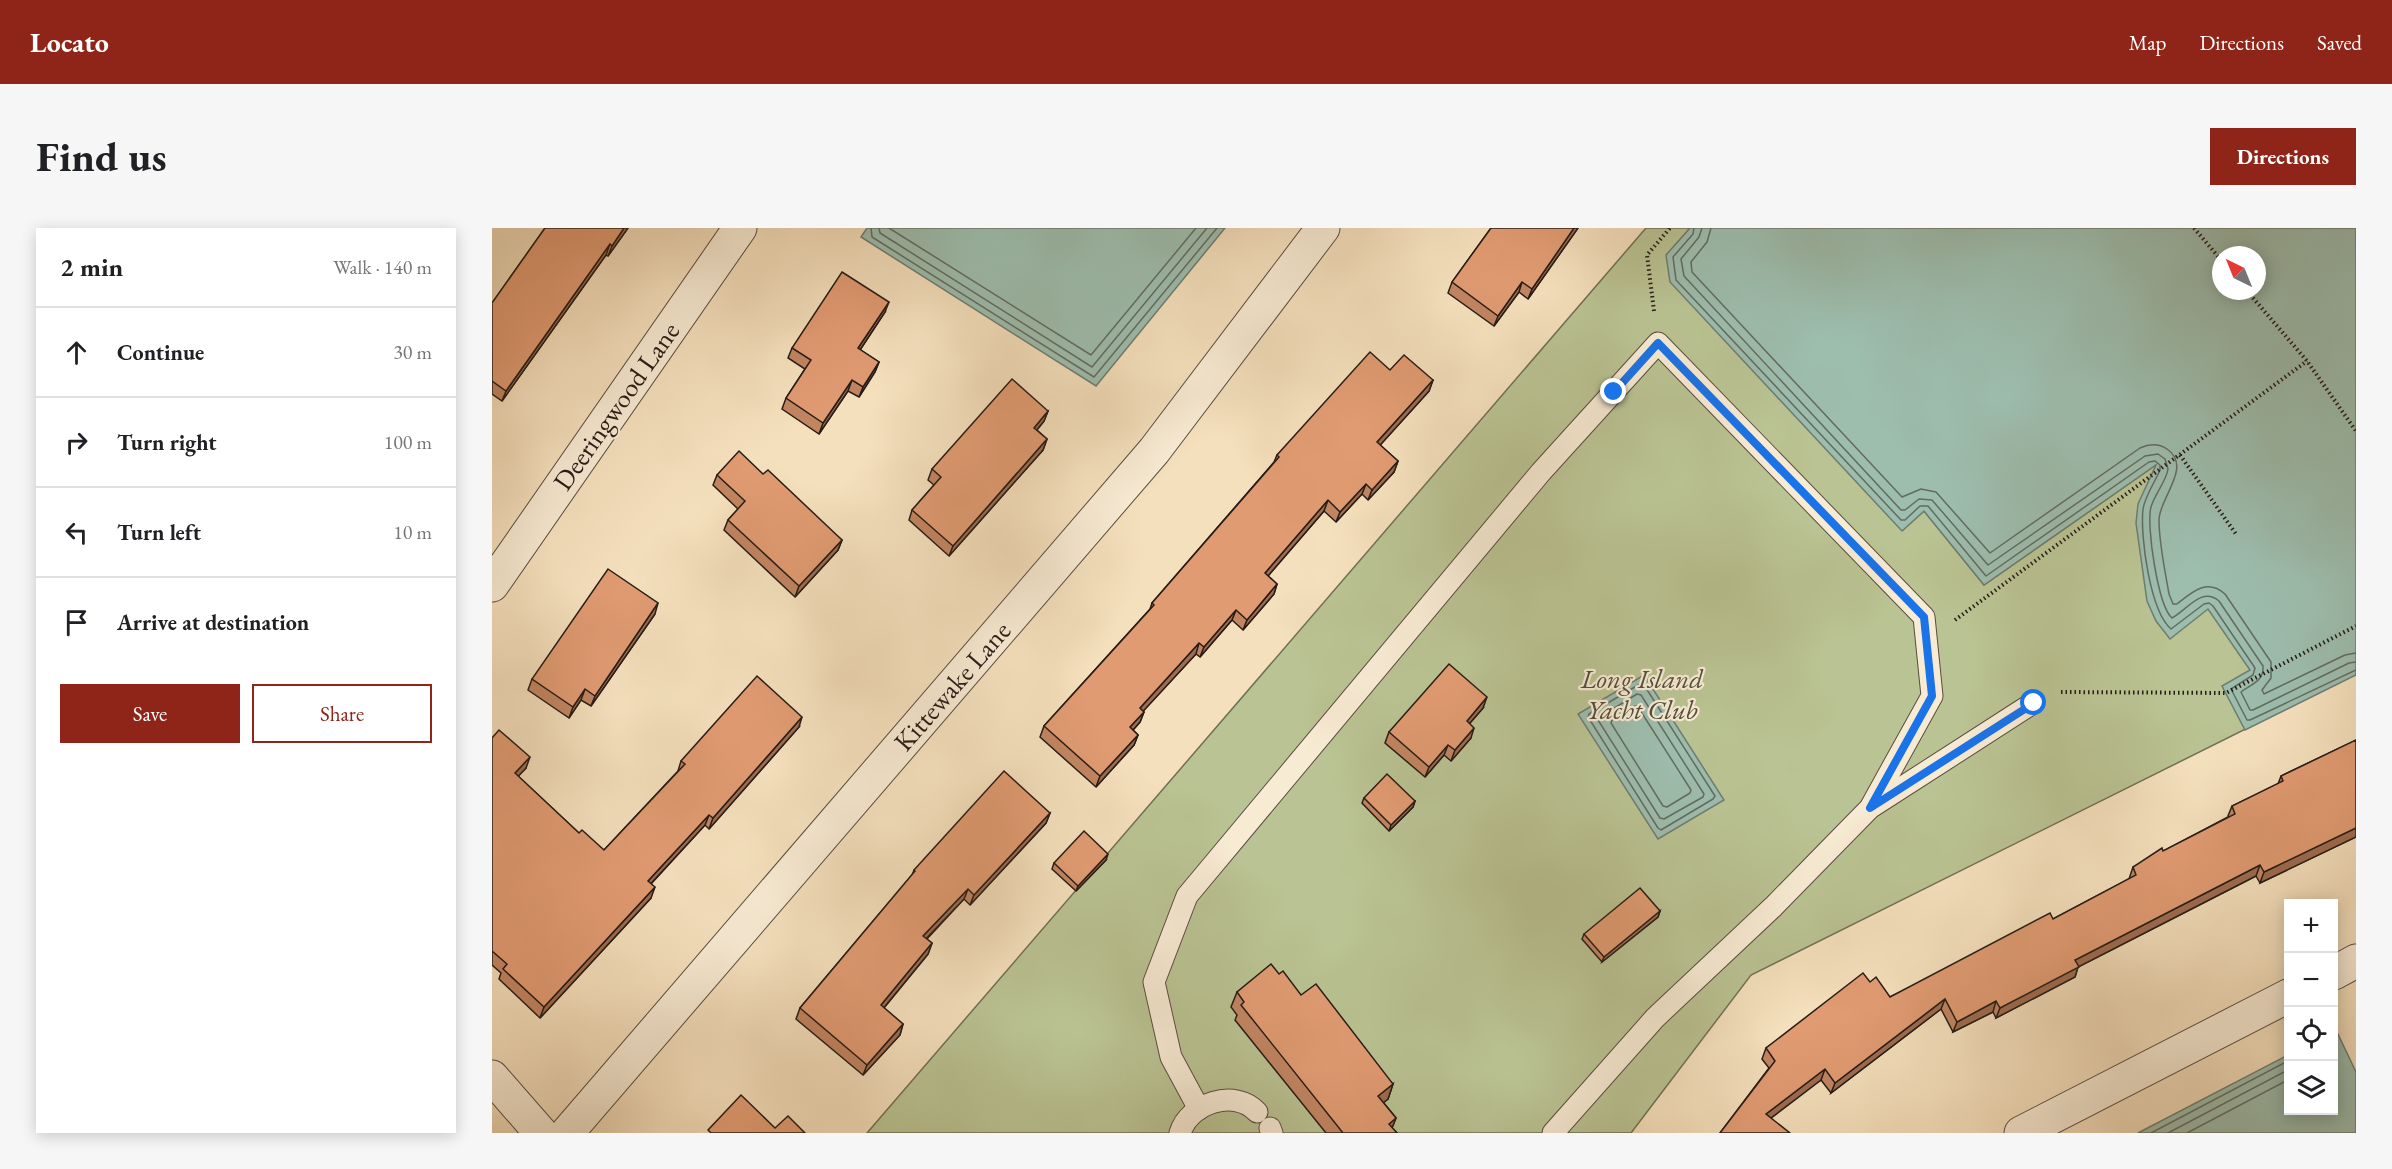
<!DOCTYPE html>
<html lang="en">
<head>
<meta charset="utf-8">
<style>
	:root { --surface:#fff; --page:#f6f6f6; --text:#202124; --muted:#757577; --line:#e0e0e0; --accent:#8f2418 }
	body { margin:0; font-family:"EB Garamond",serif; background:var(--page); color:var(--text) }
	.controls { position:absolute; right:18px; bottom:18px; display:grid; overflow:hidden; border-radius:0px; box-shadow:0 3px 15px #0003 }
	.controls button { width:54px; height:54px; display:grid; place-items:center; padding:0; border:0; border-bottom:2px solid var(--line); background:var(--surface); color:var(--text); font:30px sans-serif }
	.compass { position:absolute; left:1720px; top:18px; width:54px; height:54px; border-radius:50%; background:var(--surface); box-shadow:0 3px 15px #0003; rotate:317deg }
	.stop { position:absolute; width:18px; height:18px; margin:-14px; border:4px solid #1a73e8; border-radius:50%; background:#fff }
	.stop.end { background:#1a73e8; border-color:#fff; box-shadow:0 2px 6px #0008 }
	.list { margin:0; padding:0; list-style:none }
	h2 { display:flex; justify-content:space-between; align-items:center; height:78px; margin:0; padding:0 24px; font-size:26px }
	h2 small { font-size:20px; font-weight:400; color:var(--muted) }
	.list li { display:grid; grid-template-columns:39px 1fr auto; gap:18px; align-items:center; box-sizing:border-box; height:90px; padding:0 24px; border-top:2px solid var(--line) }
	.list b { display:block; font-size:22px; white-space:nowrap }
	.list em { font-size:20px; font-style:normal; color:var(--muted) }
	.actions { display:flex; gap:12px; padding:18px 24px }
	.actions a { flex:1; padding:14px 0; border:2px solid var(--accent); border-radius:0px; text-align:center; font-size:21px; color:var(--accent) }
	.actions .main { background:var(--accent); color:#fff }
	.icon { flex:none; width:33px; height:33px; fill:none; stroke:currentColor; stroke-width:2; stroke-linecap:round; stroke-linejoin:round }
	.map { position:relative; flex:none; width:1864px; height:905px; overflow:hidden; border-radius:0px }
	header { display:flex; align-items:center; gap:36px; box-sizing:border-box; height:84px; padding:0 30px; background:var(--accent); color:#fff }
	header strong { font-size:28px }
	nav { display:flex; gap:33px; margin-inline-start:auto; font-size:21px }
	.intro { display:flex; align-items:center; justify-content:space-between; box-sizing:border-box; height:144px; padding:0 36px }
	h1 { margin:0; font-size:42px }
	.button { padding:15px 27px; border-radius:0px; background:var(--accent); color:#fff; font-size:21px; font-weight:700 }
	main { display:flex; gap:36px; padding:0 36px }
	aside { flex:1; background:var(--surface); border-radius:0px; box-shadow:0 3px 15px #0003 }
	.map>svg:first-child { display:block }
	.green { fill:#bac393; stroke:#707054; stroke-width:1.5 }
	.water { fill:#9dbdad; stroke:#6e7d71; stroke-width:1.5; fill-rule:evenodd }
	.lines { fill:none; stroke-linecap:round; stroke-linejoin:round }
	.shore { stroke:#626c62; stroke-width:1.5 }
	.lane-casing { stroke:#5a4d40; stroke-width:23 }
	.street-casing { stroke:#5a4d40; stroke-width:35 }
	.path { stroke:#271c16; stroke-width:4; stroke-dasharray:1.5 3; stroke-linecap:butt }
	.lane { stroke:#f8ebd4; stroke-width:21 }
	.street { stroke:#f8ebd4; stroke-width:33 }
	.wall { fill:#c28562; stroke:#271c16; stroke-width:1.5 }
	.shaded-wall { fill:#9e6c50; stroke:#271c16; stroke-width:1.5 }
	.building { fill:#e19b72; stroke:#271c16; stroke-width:1.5 }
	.route { stroke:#1a73e8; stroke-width:8 }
	.labels { text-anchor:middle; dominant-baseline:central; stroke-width:4.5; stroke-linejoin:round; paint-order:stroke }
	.street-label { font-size:27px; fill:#271c16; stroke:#f8ebd4 }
	.park-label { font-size:27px; font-style:italic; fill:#534e3c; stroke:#f8ebd4 }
</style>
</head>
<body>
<header>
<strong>Locato</strong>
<nav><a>Map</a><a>Directions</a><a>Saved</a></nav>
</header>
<div class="intro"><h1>Find us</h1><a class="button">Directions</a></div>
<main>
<aside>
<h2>2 min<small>Walk · 140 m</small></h2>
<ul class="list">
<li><svg class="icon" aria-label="ahead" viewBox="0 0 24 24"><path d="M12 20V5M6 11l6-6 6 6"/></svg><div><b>Continue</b></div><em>30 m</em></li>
<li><svg class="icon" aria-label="right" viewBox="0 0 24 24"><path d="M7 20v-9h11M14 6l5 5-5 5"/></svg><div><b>Turn right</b></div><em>100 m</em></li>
<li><svg class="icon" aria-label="left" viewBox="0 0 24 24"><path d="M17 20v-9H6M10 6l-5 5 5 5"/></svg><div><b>Turn left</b></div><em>10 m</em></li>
<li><svg class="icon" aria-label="arrive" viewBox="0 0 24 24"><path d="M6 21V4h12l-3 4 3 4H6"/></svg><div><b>Arrive at destination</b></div></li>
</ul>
<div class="actions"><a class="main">Save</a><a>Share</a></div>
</aside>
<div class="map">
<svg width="1864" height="905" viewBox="0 0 1864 905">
	<rect width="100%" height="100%" fill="#f5e0bd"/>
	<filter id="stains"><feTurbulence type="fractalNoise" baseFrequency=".00333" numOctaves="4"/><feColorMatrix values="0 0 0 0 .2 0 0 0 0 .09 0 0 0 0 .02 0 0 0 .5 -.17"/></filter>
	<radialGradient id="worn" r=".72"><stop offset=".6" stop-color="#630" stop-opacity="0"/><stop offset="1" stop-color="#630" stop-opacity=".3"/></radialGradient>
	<polygon class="green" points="1154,0 1198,0 1175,27 1411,302 1432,283 1492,357 1665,236 1810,473 1259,747 1139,905 375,905"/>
	<g class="water">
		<polygon points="375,0 733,0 604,158 369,9"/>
		<path d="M1198,0H1864V447L1753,502L1730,458L1758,442L1716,381L1678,411L1664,393L1655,373L1644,295L1646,276L1664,237L1492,357L1432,283L1410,303L1178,54L1174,27ZM1729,27H1765V63H1729Z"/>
		<polygon points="1152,447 1232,572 1166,611 1086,486"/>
		<polygon points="1844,802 1864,844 1864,905 1646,905 1796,827 1796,882 1842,882 1842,803"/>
	</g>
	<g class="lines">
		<g class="shore">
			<polyline points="379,0 380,9 602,149 725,0"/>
			<polyline points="387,0 388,5 600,139 715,0"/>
			<polyline points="397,0 599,127 704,0"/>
			<path d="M1202,0L1201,6L1181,29L1184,52L1409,292H1413L1428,278H1436L1494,348L1657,234L1663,233L1668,237V242C1663,254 1653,268 1651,281C1648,308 1658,383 1679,401L1712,376L1717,375L1721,378L1763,440L1761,447L1739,461L1755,492H1758L1864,442"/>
			<path d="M1210,0L1207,9L1189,31L1192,48L1409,282H1413L1427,271L1440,272L1496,337L1653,228L1666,226L1673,231L1676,241C1674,254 1663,265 1659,279C1654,297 1666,378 1680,390C1695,382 1710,358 1727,373L1771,438C1772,454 1759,456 1749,464L1758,482H1761L1857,435L1864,434"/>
			<path d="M1219,0L1215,14L1199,34L1200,44L1410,269L1429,261L1444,264L1498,325L1648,220C1657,216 1666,215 1675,221C1701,239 1667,270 1667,292C1667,316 1673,342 1677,366L1681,376H1685C1700,364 1715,350 1733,366L1779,434V450L1770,462L1772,466L1853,427L1864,425"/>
			<polygon points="1148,456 1152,457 1223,568 1221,571 1169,602 1166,600 1096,489 1097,486"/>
			<polygon points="1145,466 1149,467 1212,566 1211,569 1172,591 1168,590 1106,492 1108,489"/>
			<polygon points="1143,478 1146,479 1199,562 1198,565 1175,579 1171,578 1119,495 1120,492"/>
			<polyline points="1659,905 1796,833"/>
			<polyline points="1676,905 1796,842"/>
			<polyline points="1695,905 1796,852"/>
		</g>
		<defs>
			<g id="lane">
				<polyline points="1381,578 1541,475"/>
				<polyline points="707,881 679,829 662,754 695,668 1049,244 1166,115 1432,389 1440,468 1378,580 1281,679 1163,790 1061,905"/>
				<polyline points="778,900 780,905"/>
				<path d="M688,905C697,875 743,860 765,884"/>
			</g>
			<g id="street">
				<polyline points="0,357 248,0"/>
				<polyline points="1842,745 1864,733"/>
				<polyline points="0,849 49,905"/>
				<polyline points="75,905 662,223 831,0"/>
				<polyline points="1529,905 1796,768"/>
			</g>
		</defs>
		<use href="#lane" class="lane-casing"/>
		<use href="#street" class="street-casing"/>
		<g class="path">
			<polyline points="1702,0 1729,32"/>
			<polyline points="1755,63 1815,133 1864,203"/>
			<polyline points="1162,83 1155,27 1178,0"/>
			<polyline points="1688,227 1744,306"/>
			<polyline points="1463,392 1815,133"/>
			<polyline points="1569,464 1734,465 1864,398"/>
		</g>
		<use href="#lane" class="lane"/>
		<use href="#street" class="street"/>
	</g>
	<g class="wall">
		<polygon points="53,0 136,0 116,28 114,27 10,173 0,166 0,75"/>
		<polygon points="999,0 1086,0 1036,71 1027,64 1002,98 956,65 960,54"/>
		<polygon points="393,84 368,122 387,134 383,144 367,169 356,163 327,206 290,181 294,170 313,141 296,130 300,120"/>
		<polygon points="898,142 941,152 937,163 888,217 906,233 902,244 876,272 870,266 844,294 832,283 776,348 785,356 782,366 751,402 740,392 708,429 704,426 651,483 652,484 648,494 641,502 646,507 642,517 604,559 548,509 552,498 658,381 660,375 782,234 785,227"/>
		<polygon points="556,183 552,193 545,202 555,211 551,222 457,328 417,292 420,282 442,257 436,252 440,241"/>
		<polygon points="271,246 350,312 346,322 303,369 232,302 236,292 246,281 221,257 225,247"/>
		<polygon points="163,386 99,478 89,472 77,490 36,462 40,451"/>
		<polygon points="991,480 978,495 979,510 959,533 952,527 933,549 893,515 897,504"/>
		<polygon points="307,499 217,601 213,597 159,656 159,670 48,790 7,751 9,745 0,737 0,510 34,540 26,548 87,605 112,622 186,543 189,533"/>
		<polygon points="1864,512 1864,609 1768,655 1764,648 1586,739 1583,749 1504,790 1501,784 1461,804 1449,781 1339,865 1329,852 1228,905 1277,840 1270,831 1274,820 1378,754 1398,769 1561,691 1637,651 1641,639 1736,589 1736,588 1740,578 1786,556 1789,548"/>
		<polygon points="872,570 923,573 921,579 897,603 870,575"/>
		<polygon points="558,585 554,595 478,677 472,671 435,711 440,715 436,726 392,780 411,796 408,807 371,847 304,791 308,780 420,647 422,642"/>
		<polygon points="614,632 584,663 560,641 562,635"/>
		<polygon points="1168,683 1166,689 1110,734 1090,711 1092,706"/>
		<polygon points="787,746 901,856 896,871 891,874 904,890 900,900 905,905 834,905 743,792 745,787 739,779 745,764"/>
	</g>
	<g class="shaded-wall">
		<polygon points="132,0 136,0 116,28 120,18"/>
		<polygon points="1082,0 1086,0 1036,71 1040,61"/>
		<polygon points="118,16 114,27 10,173 14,163"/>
		<polygon points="1030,54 1027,64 1002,98 1006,88"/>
		<polygon points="397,74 393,84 362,131 366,120"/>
		<polygon points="387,134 383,144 367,169 371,159"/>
		<polygon points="360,152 356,163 327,206 331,195"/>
		<polygon points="941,152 937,163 881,225 885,214"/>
		<polygon points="556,183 552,193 538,210 542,200"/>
		<polygon points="555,211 551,222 457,328 461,318"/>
		<polygon points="906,233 902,244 876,272 880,262"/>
		<polygon points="874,256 870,266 844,294 848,284"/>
		<polygon points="836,272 832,283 770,355 773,345"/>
		<polygon points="350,312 346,322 303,369 307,358"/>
		<polygon points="785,356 782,366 751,402 755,392"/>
		<polygon points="166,375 163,386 99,478 103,468"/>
		<polygon points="744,382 740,392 708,429 712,419"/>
		<polygon points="707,415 704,426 644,491 648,480"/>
		<polygon points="93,461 89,472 77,490 81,479"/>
		<polygon points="995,469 991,480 971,503 975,493"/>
		<polygon points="652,484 648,494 634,510 638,499"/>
		<polygon points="310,489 307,499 217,601 221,590"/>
		<polygon points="982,500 979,510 959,533 963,522"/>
		<polygon points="646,507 642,517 604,559 608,548"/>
		<polygon points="956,517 952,527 933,549 937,539"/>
		<polygon points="38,529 34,540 19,556 23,545"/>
		<polygon points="923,573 921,579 897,603 899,597"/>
		<polygon points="558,585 554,595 478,677 482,667"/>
		<polygon points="217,587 213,597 152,663 156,653"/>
		<polygon points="1864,600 1864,609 1768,655 1772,644"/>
		<polygon points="616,626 614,632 584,663 586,658"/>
		<polygon points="1768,637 1764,648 1586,739 1583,749 1504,790 1508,780 1583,732"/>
		<polygon points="163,659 159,670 48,790 52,779"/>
		<polygon points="476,661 472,671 427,718 431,708"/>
		<polygon points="1168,683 1166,689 1110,734 1112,729"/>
		<polygon points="440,715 436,726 385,788 389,777"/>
		<polygon points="1453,771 1449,781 1339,865 1343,855"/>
		<polygon points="1504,773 1501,784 1461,804 1465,794"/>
		<polygon points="411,796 408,807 371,847 375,837"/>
		<polygon points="1333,841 1329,852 1270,897 1274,886"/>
		<polygon points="901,856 896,871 881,883 886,868"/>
		<polygon points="904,890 898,905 897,896"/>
	</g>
	<g class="building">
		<polygon points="53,0 132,0 120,18 118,16 14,163 0,153 0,75"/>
		<polygon points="999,0 1082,0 1040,61 1030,54 1006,88 960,54"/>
		<polygon points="350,44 397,74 366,120 387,134 371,159 360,152 331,195 294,170 319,132 300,120"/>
		<polygon points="878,124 898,142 912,127 941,152 885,214 906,233 880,262 874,256 848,284 836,272 773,345 785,356 755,392 744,382 712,419 707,415 648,480 652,484 638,499 646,507 608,548 552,498 662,377 660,375 787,229 785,227"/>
		<polygon points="520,151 556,183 542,200 555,211 461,318 420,282 449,249 440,241"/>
		<polygon points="247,223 271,246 276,242 350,312 307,358 236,292 253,273 225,247"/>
		<polygon points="116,341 166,375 103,468 93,461 81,479 40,451"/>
		<polygon points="957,436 995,469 975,493 982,500 963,522 956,517 937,539 897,504"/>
		<polygon points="265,448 310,489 221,590 217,587 156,653 163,659 52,779 11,741 15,736 0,723 0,510 7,502 38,529 23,545 87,605 90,602 112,622 193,536 189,533"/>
		<polygon points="1864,512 1864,600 1772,644 1768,637 1583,732 1587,739 1508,780 1504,773 1465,794 1453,771 1343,855 1333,841 1274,886 1298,905 1228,905 1283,833 1274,820 1371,745 1378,754 1384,749 1398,769 1558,685 1561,691 1644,647 1641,639 1670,620 1671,623 1743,586 1740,578 1791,553 1789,548"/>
		<polygon points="512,543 558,585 482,667 476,661 431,708 440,715 389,777 411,796 375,837 308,780 423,643 422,642"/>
		<polygon points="895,546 923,573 899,597 872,570"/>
		<polygon points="592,603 616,626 586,658 562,635"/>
		<polygon points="1148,660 1168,683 1112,729 1092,706"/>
		<polygon points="779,736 787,746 791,743 809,767 824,756 901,856 886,868 904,890 897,896 905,905 851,905 749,777 752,774 745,764"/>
		<polygon points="249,867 283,900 296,888 313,905 219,905 216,902"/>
	</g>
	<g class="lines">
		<polyline class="route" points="1122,164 1166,115 1432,389 1440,468 1378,580 1542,475"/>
	</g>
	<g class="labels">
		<g class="street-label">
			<text transform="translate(124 178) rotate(-55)">Deeringwood Lane</text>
			<text transform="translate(460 458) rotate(-49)">Kittewake Lane</text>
		</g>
		<g class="park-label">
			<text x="1150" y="450">Long Island<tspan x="1150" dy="31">Yacht Club</tspan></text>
		</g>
	</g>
	<rect width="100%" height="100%" filter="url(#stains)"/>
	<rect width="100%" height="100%" fill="url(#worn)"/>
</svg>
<div class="controls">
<button>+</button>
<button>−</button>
<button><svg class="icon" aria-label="locate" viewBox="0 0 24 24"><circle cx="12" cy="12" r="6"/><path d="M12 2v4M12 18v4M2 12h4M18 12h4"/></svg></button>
<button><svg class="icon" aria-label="layers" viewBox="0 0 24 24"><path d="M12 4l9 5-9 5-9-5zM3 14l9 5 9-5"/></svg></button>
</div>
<svg class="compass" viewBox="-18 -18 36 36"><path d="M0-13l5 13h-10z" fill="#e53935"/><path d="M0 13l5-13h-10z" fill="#757577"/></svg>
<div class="stop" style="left:1542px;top:475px"></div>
<div class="stop end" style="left:1122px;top:164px"></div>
</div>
</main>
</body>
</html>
